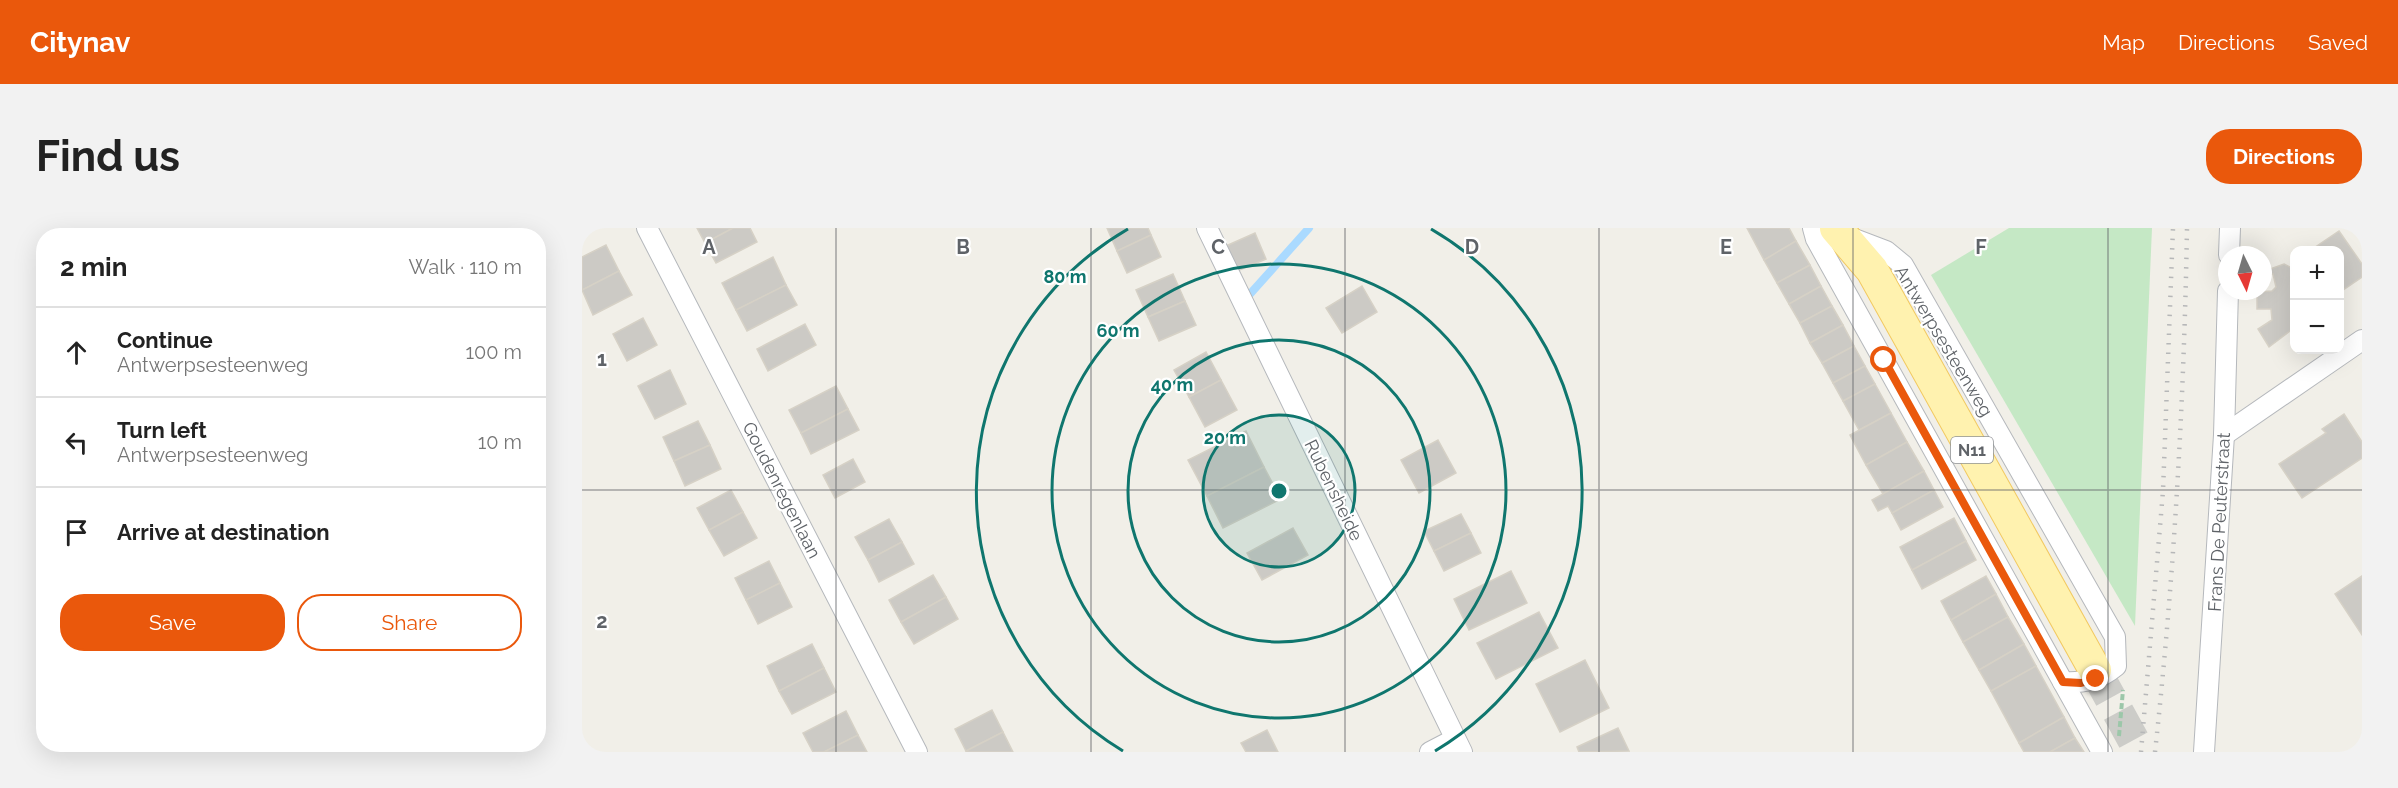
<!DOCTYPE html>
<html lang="en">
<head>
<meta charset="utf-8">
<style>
	:root { --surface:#fff; --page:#f2f2f2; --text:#222; --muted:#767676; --line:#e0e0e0; --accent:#ea580c }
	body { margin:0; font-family:Raleway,sans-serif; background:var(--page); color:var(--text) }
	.controls { position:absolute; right:18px; top:18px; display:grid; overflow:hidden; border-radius:12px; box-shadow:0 6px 24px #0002 }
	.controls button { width:54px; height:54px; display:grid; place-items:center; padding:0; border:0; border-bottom:2px solid var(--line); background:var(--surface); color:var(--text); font:30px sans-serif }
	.compass { position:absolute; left:1636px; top:18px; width:54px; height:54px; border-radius:50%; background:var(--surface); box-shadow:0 6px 24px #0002; rotate:175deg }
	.stop { position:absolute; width:18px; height:18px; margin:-14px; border:4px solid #ea580c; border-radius:50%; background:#fff }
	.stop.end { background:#ea580c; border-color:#fff; box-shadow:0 2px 6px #0008 }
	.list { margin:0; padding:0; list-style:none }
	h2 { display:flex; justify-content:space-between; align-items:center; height:78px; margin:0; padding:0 24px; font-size:26px }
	h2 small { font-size:20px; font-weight:400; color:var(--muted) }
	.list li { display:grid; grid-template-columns:39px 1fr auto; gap:18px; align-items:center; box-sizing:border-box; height:90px; padding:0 24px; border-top:2px solid var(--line) }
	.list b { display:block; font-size:22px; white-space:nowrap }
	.list p { margin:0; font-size:20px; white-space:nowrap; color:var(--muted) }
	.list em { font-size:20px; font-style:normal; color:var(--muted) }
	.actions { display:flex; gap:12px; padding:18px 24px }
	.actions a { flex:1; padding:14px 0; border:2px solid var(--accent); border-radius:24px; text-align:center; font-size:21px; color:var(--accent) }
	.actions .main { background:var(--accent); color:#fff }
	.icon { flex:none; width:33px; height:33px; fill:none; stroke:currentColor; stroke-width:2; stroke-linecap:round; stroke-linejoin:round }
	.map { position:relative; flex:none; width:1780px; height:524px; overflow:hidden; border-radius:24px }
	header { display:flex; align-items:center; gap:36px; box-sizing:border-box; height:84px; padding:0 30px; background:var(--accent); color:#fff }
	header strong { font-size:28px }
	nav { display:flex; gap:33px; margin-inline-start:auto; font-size:21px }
	.intro { display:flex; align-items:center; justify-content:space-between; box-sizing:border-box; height:144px; padding:0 36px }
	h1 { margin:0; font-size:42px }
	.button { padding:15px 27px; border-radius:24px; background:var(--accent); color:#fff; font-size:21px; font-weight:700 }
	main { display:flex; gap:36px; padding:0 36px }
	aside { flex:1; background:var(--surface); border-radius:24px; box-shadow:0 6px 24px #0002 }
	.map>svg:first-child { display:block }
	.green { fill:#c5e8c5 }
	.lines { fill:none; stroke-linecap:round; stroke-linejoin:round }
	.stream { stroke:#aadaff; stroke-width:8 }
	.building { fill:#cccac5; stroke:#d6d1c6; stroke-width:1.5 }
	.primary-tunnel { stroke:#ccccc8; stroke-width:32; stroke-dasharray:32 16; stroke-linecap:butt }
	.minor-casing { stroke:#b5b8bc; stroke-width:22 }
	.primary-casing { stroke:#f2c960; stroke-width:34 }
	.path { stroke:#9cc7a9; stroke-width:4; stroke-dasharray:6 3; stroke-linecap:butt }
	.minor { stroke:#fff; stroke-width:20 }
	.primary { stroke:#fff2af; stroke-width:32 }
	.rail { stroke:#b6b7b8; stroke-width:4.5; stroke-dasharray:1.5 8; stroke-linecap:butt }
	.route { stroke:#ea580c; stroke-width:8 }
	.grid { fill:none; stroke:#5f6368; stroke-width:1.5; stroke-opacity:0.55 }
	.ring { fill:none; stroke:#0f766e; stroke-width:3 }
	.labels { text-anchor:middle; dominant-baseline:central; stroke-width:4.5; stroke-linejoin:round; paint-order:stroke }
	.shield { fill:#fff; stroke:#8f9295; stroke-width:1.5 }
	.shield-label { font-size:16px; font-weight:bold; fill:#5f6368 }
	.street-label { font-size:18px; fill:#5f6368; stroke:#fff }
	.grid-label { font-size:20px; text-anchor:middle; font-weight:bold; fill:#5f6368; stroke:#fff; stroke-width:4.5; stroke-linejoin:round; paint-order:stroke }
	.centre { fill:#0f766e; stroke:#fff; stroke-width:3 }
	.ring-label { font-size:18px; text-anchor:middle; font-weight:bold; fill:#0f766e; stroke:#fff; stroke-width:4.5; stroke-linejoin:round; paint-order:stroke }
</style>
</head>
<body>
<header>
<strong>Citynav</strong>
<nav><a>Map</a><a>Directions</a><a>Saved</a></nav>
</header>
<div class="intro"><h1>Find us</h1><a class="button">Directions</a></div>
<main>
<aside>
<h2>2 min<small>Walk · 110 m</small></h2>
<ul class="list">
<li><svg class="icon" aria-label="ahead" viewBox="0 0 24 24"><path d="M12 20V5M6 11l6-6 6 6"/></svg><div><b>Continue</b><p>Antwerpsesteenweg</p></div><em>100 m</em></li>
<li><svg class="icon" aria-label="left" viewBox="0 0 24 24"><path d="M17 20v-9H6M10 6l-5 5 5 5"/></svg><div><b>Turn left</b><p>Antwerpsesteenweg</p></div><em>10 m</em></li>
<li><svg class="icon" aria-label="arrive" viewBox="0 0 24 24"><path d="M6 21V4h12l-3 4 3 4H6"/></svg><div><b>Arrive at destination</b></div></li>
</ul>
<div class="actions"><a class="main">Save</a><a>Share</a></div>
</aside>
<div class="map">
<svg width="1780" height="524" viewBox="0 0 1780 524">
	<rect width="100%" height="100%" fill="#f1efe8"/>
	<polygon class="green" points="1427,0 1570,0 1553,398 1349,47"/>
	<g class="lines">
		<polyline class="stream" points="668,66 727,0"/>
	</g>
	<g class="building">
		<polygon points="115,0 151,0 123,15"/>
		<polygon points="151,0 168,0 175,14 134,35 123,15"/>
		<polygon points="525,0 566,0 569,7 535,23"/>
		<polygon points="1165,0 1207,0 1214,13 1182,32"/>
		<polygon points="1757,3 1780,36 1780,49 1758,64 1758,22 1729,22"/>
		<polygon points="673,5 684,31 655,43 644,18"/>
		<polygon points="569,7 579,29 545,45 535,23"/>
		<polygon points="1214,13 1228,37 1195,55 1182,32"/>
		<polygon points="24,17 37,43 0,62 0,29"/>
		<polygon points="191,29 204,57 154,82 140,55"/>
		<polygon points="1702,36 1712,41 1712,100 1687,119 1676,101 1690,92 1689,81 1675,81 1675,64 1690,63 1694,59 1691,46 1688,46 1688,41"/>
		<polygon points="1228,37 1239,58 1207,76 1195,55"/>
		<polygon points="37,43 50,67 11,87 0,62"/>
		<polygon points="591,46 603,73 566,89 554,62"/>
		<polygon points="204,57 215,77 165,103 154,82"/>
		<polygon points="780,58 795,84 760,105 744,80"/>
		<polygon points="1239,58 1250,78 1218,95 1207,76"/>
		<polygon points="603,73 614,97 577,113 566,89"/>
		<polygon points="1250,78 1261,97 1228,115 1218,95"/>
		<polygon points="61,90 75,117 45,133 31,106"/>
		<polygon points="223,96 234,117 186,143 175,121"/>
		<polygon points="1261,97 1272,118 1240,135 1228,115"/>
		<polygon points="1272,118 1283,138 1251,155 1240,135"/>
		<polygon points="624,124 639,152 607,169 592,142"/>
		<polygon points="1283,138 1293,156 1261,173 1251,155"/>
		<polygon points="88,142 104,176 73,191 56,158"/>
		<polygon points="639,152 655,182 623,199 607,169"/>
		<polygon points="1293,156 1309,185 1277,202 1261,173"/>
		<polygon points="254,158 266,181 219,205 207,182"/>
		<polygon points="266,181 277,202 229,226 219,205"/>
		<polygon points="1309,185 1325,214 1284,237 1268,207"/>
		<polygon points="1762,186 1780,214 1780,230 1720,270 1697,236 1744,205 1740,201"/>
		<polygon points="116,193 128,217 92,233 81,209"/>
		<polygon points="664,203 682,239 625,268 606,232"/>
		<polygon points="856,212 874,245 837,265 819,232"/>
		<polygon points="1325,214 1342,243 1301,266 1284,237"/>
		<polygon points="128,217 139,241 103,258 92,233"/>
		<polygon points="271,231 283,254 253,270 241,247"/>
		<polygon points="682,239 699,271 641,300 625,268"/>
		<polygon points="1342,243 1352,262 1310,285 1306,278 1296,283 1290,272"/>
		<polygon points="149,262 161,284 127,302 115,280"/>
		<polygon points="1352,262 1361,279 1319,302 1310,285"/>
		<polygon points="161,284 175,310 142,328 127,302"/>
		<polygon points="879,286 889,305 852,323 842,303"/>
		<polygon points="1372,290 1384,313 1330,342 1318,319"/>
		<polygon points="307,291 320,314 286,332 273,309"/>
		<polygon points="711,300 726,327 680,352 665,325"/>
		<polygon points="889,305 899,325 862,343 852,323"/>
		<polygon points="1384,313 1394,332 1340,361 1330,342"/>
		<polygon points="320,314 332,336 297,354 286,332"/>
		<polygon points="187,333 198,355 164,372 153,350"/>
		<polygon points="929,343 945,375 887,402 872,371"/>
		<polygon points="351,347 364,369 319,394 307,372"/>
		<polygon points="1404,348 1414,366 1369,392 1359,373"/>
		<polygon points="1780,348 1780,407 1753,366"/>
		<polygon points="198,355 210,379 176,396 164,372"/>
		<polygon points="1414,366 1426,389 1381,414 1369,392"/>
		<polygon points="364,369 376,391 332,416 319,394"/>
		<polygon points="957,384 976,420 914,451 895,415"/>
		<polygon points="1426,389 1442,416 1397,442 1381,414"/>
		<polygon points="230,416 242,440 197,463 185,438"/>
		<polygon points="1442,416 1454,438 1409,463 1397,442"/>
		<polygon points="1003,432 1027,480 978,504 954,456"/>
		<polygon points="1454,438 1482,489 1437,515 1409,463"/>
		<polygon points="242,440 254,464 210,486 197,463"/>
		<polygon points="410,482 421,504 384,523 373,501"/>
		<polygon points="264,483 276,507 242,524 231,524 221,505"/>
		<polygon points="1482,489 1493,510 1468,524 1442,524 1437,515"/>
		<polygon points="1036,500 1047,523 997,524 995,519"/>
		<polygon points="685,502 696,524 664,524 659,515"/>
		<polygon points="421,504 431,524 385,524 384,523"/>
		<polygon points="276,507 285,524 242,524"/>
		<polygon points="1493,510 1502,524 1468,524"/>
	</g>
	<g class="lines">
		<polyline class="primary-tunnel" points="1513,442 1558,524"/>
		<defs>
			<g id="minor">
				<polyline points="65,0 335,524"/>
				<polyline points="625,0 880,524"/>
				<polyline points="1231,0 1234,11 1520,524"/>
				<path d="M1267,9L1304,23L1321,37L1533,409L1534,438C1517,452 1503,455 1481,454"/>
				<polyline points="1647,27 1648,0"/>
				<polyline points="1642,207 1780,112"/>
				<polyline points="848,524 873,511"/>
				<polyline points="1622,524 1642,207 1646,63"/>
			</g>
			<polyline id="primary" points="1254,0 1290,42 1513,442"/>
		</defs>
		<use href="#minor" class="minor-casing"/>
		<use href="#primary" class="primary-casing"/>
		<polyline class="path" points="1537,508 1541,462"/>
		<use href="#minor" class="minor"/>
		<use href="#primary" class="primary"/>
		<g class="rail">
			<polyline points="1559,524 1581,263 1591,0"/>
			<path d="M1573,524C1592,350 1602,175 1605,0"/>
		</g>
	</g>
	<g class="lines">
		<polyline class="route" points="1302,132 1481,454 1499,455 1514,451"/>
	</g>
	<path class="grid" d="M254,0V524M509,0V524M763,0V524M1017,0V524M1271,0V524M1526,0V524M0,262H1780"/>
	<circle cx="697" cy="263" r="76" fill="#0f766e" fill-opacity=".12"/>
	<g class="ring">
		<circle cx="697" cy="263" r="76"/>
		<circle cx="697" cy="263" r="151"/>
		<circle cx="697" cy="263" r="227"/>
		<path d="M541 523A303 303 0 0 1 546 1M849 1A303 303 0 0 1 853 523"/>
	</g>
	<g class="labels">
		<rect class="shield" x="1369" y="209" width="42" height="26" rx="4.5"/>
		<g class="shield-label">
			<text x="1390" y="222">N11</text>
		</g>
		<g class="street-label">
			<text transform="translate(1362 113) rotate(59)">Antwerpsesteenweg</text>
			<text transform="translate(200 262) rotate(63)">Goudenregenlaan</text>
			<text transform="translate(752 262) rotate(64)">Rubensheide</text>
			<text transform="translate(1637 294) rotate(-87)">Frans De Peuterstraat</text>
		</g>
	</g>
	<g class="grid-label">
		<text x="127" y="26">A</text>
		<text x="381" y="26">B</text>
		<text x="636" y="26">C</text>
		<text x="890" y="26">D</text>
		<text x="1144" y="26">E</text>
		<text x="1399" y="26">F</text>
		<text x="20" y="138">1</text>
		<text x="20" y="400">2</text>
	</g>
	<circle cx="697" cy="263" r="9" class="centre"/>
	<g class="ring-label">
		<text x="483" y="55">80 m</text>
		<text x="536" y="109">60 m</text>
		<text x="590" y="163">40 m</text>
		<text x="643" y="216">20 m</text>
	</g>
</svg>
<div class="controls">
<button>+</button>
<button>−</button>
</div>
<svg class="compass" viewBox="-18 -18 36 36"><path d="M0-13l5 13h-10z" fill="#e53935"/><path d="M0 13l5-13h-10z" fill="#767676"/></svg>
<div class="stop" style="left:1302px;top:132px"></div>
<div class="stop end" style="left:1514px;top:451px"></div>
</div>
</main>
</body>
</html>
